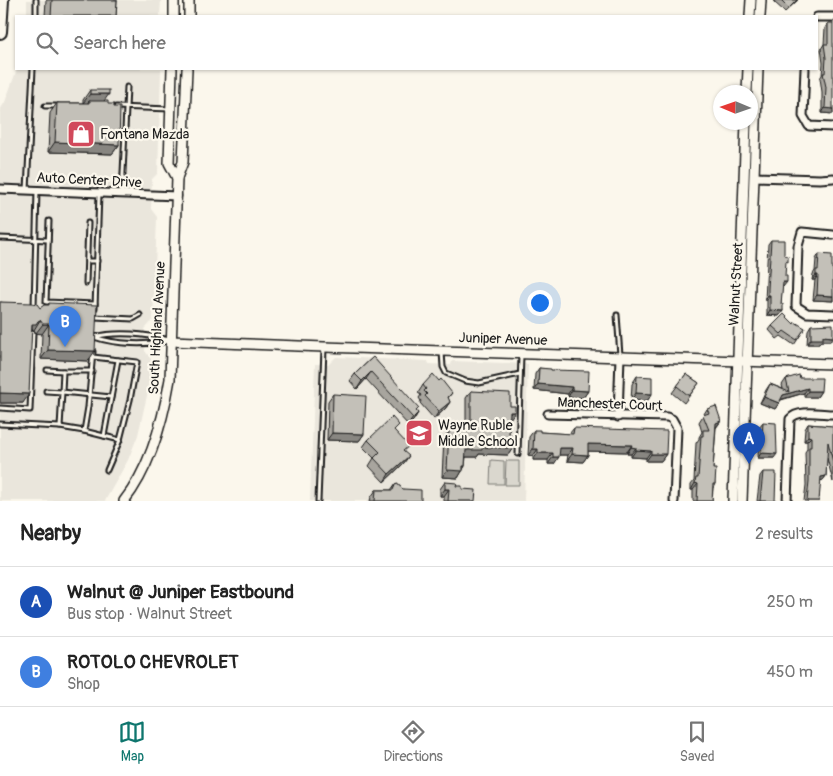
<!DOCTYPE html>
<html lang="en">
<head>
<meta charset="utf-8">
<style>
	:root { --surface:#fff; --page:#f2f2f2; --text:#222; --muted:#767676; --line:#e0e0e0; --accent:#0f766e }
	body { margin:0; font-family:Pangolin,sans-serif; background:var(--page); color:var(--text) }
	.compass { position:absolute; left:713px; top:85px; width:45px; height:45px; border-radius:50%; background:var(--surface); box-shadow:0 1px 4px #0004; rotate:272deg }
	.you { position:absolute; left:539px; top:302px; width:18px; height:18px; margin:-12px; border:4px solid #fff; border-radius:50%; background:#1a73e8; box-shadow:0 0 0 8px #1a73e833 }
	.badge { display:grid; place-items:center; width:32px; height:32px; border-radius:50%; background:var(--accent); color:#fff; font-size:16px; font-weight:700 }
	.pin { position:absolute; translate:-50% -41px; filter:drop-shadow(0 1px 2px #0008) }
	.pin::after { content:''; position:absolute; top:26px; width:18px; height:15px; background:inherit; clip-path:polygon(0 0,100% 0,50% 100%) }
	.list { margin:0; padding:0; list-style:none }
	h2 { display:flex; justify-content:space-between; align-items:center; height:65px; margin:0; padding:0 20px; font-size:21px }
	h2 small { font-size:16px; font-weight:400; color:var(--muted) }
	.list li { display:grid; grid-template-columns:32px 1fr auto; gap:15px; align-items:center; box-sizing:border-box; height:70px; padding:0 20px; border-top:1px solid var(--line) }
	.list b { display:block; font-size:19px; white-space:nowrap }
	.list p { margin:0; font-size:16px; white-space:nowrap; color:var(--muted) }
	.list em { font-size:16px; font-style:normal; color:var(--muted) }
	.icon { flex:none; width:28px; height:28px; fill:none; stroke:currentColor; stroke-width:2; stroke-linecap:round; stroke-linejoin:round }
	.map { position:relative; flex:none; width:833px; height:501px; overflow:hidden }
	.search { position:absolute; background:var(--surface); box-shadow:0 1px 4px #0004; left:15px; right:15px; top:15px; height:55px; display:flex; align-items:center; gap:12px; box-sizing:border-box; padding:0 18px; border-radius:0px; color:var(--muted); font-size:19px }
	.sheet { height:205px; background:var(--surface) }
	nav { display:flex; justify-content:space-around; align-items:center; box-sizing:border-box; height:70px; border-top:1px solid var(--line); background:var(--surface); font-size:14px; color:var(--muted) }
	nav a { display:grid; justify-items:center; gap:2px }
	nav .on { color:var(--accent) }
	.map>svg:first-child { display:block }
	.built { fill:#eae6dc }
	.green { fill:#dad7ce; stroke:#7b7a75 }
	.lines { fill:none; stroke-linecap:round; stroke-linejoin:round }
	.service-casing { stroke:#1c1c1c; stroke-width:7 }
	.minor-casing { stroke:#1c1c1c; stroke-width:11 }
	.tertiary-casing { stroke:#1c1c1c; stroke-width:12 }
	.motorway-casing { stroke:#1c1c1c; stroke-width:16 }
	.service { stroke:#fbf7ec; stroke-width:3 }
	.minor { stroke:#fbf7ec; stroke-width:7 }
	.tertiary { stroke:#fbf7ec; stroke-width:9 }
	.motorway { stroke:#fbf7ec; stroke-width:12 }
	.wall { fill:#a8a59e; stroke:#1c1c1c }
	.shaded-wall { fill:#888681; stroke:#1c1c1c }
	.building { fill:#c3c0b8; stroke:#1c1c1c }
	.labels { text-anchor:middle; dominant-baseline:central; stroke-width:4.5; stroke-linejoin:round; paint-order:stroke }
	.poi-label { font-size:14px; fill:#1c1c1c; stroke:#fbf7ec; text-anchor:start }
	.street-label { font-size:14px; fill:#1c1c1c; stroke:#fbf7ec }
</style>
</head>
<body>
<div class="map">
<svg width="833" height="501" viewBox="0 0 833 501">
	<rect width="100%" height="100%" fill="#fbf7ec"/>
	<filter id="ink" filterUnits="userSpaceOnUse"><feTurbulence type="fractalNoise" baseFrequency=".02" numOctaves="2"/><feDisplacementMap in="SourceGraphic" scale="10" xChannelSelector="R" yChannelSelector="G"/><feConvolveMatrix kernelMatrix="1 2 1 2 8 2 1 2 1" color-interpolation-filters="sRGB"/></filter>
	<g filter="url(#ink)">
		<g class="built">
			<polygon points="27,0 161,0 160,16 27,16"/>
			<polygon points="17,69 161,69 158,173 152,179 151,209 157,217 153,320 145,329 145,351 151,359 148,391 138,435 128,460 105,501 0,501 0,110 5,102"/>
			<polygon points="336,357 428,361 429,364 451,365 452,361 528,364 524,501 310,501 315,364 328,365"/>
		</g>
		<g class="green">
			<polygon points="491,460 504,461 504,484 490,484"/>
			<polygon points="506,461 519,461 519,485 505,485"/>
		</g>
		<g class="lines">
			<defs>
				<g id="service">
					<polyline points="36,16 36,0"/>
					<polyline points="45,106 58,106"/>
					<polyline points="116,107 170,109"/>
					<polyline points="27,190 33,69"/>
					<polyline points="122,194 127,87"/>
					<polyline points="49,221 46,302 95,304"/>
					<polyline points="0,238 48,240"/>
					<polyline points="87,261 97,261"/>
					<polyline points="86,283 88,223"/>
					<polyline points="34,307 37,191"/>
					<polyline points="95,308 99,194"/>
					<polyline points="617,315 620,355"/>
					<polyline points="95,317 133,319 140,315"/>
					<path d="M94,337C117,331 146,334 169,340"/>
					<path d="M94,337C117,345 146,345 170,341"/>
					<polyline points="442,352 443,367 446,373 465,381 479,383 520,374"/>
					<polyline points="93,357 137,362 130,400 120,440 84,431 88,407 93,352"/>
					<polyline points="47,370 63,371"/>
					<polyline points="92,371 63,371 62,392 111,397"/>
					<polyline points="46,391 62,392 60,427"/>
					<polyline points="0,408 30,410 33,333"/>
					<polyline points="0,424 60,427 84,431"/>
					<polyline points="104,436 118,360"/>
					<polyline points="518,454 521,355"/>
					<polyline points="107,470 120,440"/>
					<polyline points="318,501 324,349"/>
				</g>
				<g id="minor">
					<polyline points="817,17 833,17"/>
					<polyline points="805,69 803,116 809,126 833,127"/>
					<polyline points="754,177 820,179 833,178"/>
					<polyline points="0,189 177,196"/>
					<polyline points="833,235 802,232 798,246 796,306 807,313 833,314"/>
					<polyline points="548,414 667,417 672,419 677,428 674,501"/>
					<polyline points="618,417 620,356"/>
					<path d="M787,501L790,419C798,409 821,414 833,414"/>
				</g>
				<g id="tertiary">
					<polyline points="174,16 174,0"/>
					<polyline points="189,16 189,0"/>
					<polyline points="750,16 751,0"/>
					<polyline points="760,16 761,0"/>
					<polyline points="172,69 169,163 177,178"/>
					<polyline points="747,92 748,69"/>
					<polyline points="171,341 324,347 833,364"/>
					<path d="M124,501C151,467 163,421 170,379L177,178L183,162L187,69"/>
					<polyline points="733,501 746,122"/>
					<polyline points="742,501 758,69"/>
				</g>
				<polyline id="motorway" points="0,32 2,0"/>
			</defs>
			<use href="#service" class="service-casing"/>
			<use href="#minor" class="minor-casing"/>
			<use href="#tertiary" class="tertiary-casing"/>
			<use href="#motorway" class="motorway-casing"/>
			<use href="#service" class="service"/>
			<use href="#minor" class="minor"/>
			<use href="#tertiary" class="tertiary"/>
			<use href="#motorway" class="motorway"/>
		</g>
		<g class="wall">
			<polygon points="46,0 117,0 116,16 45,16"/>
			<polygon points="775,0 798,0 785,12 774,2"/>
			<polygon points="828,23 833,114 822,113 822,92 820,78 822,75 823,63 821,49 824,44 825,28"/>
			<polygon points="90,90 108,104 119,145 112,154 48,152 50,113 57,103 83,103 83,100"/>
			<polygon points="771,240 784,255 785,266 783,287 782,287 781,304 783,311 779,316 767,315 767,300 765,300 768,244"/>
			<polygon points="819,254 832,269 833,301 813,300 815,280 812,280 813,274 815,271 816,259"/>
			<polygon points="0,302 40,308 48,305 49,303 88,361 41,359 42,334 36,333 34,330 32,330 23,403 0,403"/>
			<polygon points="794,324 805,328 794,345 781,336 777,339 769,330 772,326"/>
			<polygon points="811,325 830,341 821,341 819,344 807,344 808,330"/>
			<polygon points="373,357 418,413 413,421 408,425 366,379 357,389 350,381 355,374"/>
			<polygon points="539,368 551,370 588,391 583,398 568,397 568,394 534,390 535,374"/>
			<polygon points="686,374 699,383 684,403 672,393"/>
			<polygon points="637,376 652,394 647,401 631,400 632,384"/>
			<polygon points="800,378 821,391 817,397 804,397 804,393 781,400 775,409 760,403 766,390 770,384 783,389 782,385 786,379"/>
			<polygon points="423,385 452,393 448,398 450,402 445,409 434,419 420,403 421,401 419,398 421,395 418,393"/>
			<polygon points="471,391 510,406 515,412 509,419 509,433 513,448 508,455 479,454 477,457 466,457 465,466 458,478 442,477 444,438 449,430 466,431 466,398"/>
			<polygon points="333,394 364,434 359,441 327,440 328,401"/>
			<polygon points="707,409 721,421 716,428 713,469 715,484 713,488 712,501 693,501 693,490 691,490 691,485 694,481 696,443 699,439 699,437 702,432 699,422"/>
			<polygon points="763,422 774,458 758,458 759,427"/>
			<polygon points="808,424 833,426 833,482 827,458 826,476 823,480 820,481 819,501 804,501 806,485 805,452 807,449 807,441 804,441 805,429"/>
			<polygon points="574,428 666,454 661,461 646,461 646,458 631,457 631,454 627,454 627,452 588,451 588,455 583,462 567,461 568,455 559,455 554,464 548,464 548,460 533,460 533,456 528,455 529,437 534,430 540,432 569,434"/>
			<polygon points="395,431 404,452 404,463 384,482 369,466 374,458 363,447 368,440"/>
			<polygon points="763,472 775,501 757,501 760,476"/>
			<polygon points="445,482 456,486 475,501 444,501 444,496 440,496 440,489"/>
			<polygon points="396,483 403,489 421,501 370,501 371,497 376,490 391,490"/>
		</g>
		<g class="shaded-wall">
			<polygon points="90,94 109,94 102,104 89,101 87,104 83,103"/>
			<polygon points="825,108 833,109 833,114 822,113"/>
			<polygon points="55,142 119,145 112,154 48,152"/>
			<polygon points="816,275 818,275 815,280 812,280"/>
			<polygon points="783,282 787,282 783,287 779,287"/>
			<polygon points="768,295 770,295 767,300 765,300"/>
			<polygon points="817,295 833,296 833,301 813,300"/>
			<polygon points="770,310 783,311 779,316 767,315"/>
			<polygon points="40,320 34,330 32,330 32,324"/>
			<polygon points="43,324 49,324 42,334 36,333"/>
			<polygon points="823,336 833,337 833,339 830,341 821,341 819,344 807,344 811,339"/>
			<polygon points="48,350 95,351 88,361 41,359"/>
			<polygon points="371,372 366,379 357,389 362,381"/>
			<polygon points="538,384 572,387 568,394 534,390"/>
			<polygon points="808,388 804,393 779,400 783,395"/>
			<polygon points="572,390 588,391 583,398 568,397"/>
			<polygon points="808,391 821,391 817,397 804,397"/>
			<polygon points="0,393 29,394 23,403 0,403"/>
			<polygon points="636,393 652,394 647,401 631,400"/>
			<polygon points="764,397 779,403 775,409 760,403"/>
			<polygon points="450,402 445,409 434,419 439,411"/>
			<polygon points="510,412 515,412 510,419 505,419"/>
			<polygon points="418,413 413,421 408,425 413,418"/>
			<polygon points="721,421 716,427 712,429 716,423"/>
			<polygon points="332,433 364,434 359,441 327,440"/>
			<polygon points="808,436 811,437 807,441 804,441"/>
			<polygon points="588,444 632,445 627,452 583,451"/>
			<polygon points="482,447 513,448 508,455 479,454 477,457 461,457 466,450"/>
			<polygon points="631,447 636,448 631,454 627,454"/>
			<polygon points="560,448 573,448 568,455 555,455"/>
			<polygon points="533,449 538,449 533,456 528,455"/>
			<polygon points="636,450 651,451 646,458 631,457"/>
			<polygon points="538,453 553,453 548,460 533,460"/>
			<polygon points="761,453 777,454 774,458 758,458"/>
			<polygon points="572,454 588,455 583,462 567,461"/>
			<polygon points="651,454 666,454 661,461 646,461"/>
			<polygon points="409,456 404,463 384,482 389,474"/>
			<polygon points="553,457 559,457 554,464 548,464"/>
			<polygon points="463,466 465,466 458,478 442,477 447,470"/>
			<polygon points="826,476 823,480 817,482 821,477"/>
			<polygon points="695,483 698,484 693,490 691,490"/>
			<polygon points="445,489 449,489 444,496 440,496"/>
		</g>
		<g class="building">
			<polygon points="52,0 117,0 116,16 51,16"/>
			<polygon points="781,0 797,0 789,8"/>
			<polygon points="828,23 833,23 833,109 825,108 826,87 823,73 825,73 826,58 824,44 828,44"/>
			<rect x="90" y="90" width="19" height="4"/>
			<polygon points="89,101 108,101 108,104 114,104 114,107 120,107 119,145 55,142 57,103 89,103"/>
			<polygon points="771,240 784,240 784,255 788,256 788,262 786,261 785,276 787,276 787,282 783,282 781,304 783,304 783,311 770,310 770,295 768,295 768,289"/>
			<polygon points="819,254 832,255 832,269 833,269 833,296 817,295 818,275 816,275 816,270 818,270"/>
			<polygon points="0,302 32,303 37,304 40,308 44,305 49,305 49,303 97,305 95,351 48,350 49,324 43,324 40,320 38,321 36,324 32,324 29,394 0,393"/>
			<polygon points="784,314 794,324 795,322 805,328 797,340 784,331 781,334 772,326"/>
			<polygon points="833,324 833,337 823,336 823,339 811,339 811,325"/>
			<polygon points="373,357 419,408 416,411 418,413 413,418 371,372 362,381 355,374"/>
			<polygon points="539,368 551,369 551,370 589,371 588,391 572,390 572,387 538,384"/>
			<polygon points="433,374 439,381 441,379 452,393 448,397 450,402 439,411 425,396 427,394 424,391 426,389 423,385"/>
			<polygon points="686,374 699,383 689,396 677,386"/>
			<polygon points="799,375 800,378 822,378 821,391 808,391 808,388 783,395 779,403 764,397 770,384 789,392 786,379"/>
			<polygon points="637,376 652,377 652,394 636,393"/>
			<polygon points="471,391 510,393 510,406 515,406 515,412 510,412 509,433 510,435 514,435 513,448 482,447 482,450 466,450 465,466 463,466 463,471 447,470 449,430 471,431"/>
			<polygon points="333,394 366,396 364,434 332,433"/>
			<polygon points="716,406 721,421 716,423 713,469 716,469 715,484 713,484 712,501 697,501 698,484 695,483 696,478 698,478 701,436 703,436 703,430 709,430 703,415 709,413 707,409"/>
			<polygon points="392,417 399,425 394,430 409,446 403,451 409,456 389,474 374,458 380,452 368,440"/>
			<polygon points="763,422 776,423 777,454 761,453"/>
			<polygon points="808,424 833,426 833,462 828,442 826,476 821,477 819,501 807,501 809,481 809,447 811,447 811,437 808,436"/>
			<polygon points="574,428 667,431 666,454 651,454 651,451 636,450 636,448 631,447 632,445 588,444 588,455 572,454 573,448 560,448 559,457 553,457 553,453 538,453 538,449 533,449 534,430 540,430 540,432 573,434"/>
			<polygon points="763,472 776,472 775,501 760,501"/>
			<polygon points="445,482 457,483 456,486 462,486 462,489 476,490 475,501 448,501 449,489 445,489"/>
			<polygon points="396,483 403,489 421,490 421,501 375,501 376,490 393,490"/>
		</g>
	</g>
	<defs>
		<symbol id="shop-square" viewBox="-11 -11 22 22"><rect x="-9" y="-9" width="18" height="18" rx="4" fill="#d1495b" stroke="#fbf7ec"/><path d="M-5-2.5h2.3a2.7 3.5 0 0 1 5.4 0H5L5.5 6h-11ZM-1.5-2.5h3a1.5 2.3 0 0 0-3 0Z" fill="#fff"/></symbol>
		<symbol id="school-square" viewBox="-11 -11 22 22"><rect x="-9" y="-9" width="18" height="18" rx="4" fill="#d1495b" stroke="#fbf7ec"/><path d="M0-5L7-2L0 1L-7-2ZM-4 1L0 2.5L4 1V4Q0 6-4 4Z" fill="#fff"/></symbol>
	</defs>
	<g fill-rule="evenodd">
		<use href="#shop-square" x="65" y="118" width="32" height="32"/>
		<use href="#school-square" x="403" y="417" width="32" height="32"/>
	</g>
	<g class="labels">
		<g class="poi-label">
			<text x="100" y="134">Fontana Mazda</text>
			<text x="438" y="425">Wayne Ruble<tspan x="438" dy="16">Middle School</tspan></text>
		</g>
		<g class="street-label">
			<text transform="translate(89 180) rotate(3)">Auto Center Drive</text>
			<text transform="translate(736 284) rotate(-87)">Walnut Street</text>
			<text transform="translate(157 328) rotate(-87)">South Highland Avenue</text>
			<text transform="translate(503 339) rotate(2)">Juniper Avenue</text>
			<text transform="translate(610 404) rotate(2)">Manchester Court</text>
		</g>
	</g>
</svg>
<svg class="compass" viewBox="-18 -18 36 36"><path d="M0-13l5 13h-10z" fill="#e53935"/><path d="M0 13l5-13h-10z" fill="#767676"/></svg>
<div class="you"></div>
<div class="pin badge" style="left:749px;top:464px;background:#1a4fb4">A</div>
<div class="pin badge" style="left:65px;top:347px;background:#3f7fe0">B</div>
<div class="search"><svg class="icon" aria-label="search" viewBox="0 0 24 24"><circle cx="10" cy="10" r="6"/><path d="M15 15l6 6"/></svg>Search here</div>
</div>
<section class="sheet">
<h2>Nearby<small>2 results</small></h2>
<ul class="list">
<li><span class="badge" style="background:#1a4fb4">A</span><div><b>Walnut @ Juniper Eastbound</b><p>Bus stop · Walnut Street</p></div><em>250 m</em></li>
<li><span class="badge" style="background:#3f7fe0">B</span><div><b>ROTOLO CHEVROLET</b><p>Shop</p></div><em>450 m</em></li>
</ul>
</section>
<nav>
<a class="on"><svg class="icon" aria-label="map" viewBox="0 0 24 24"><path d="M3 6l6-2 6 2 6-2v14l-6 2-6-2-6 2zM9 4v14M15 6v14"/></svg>Map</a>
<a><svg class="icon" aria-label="directions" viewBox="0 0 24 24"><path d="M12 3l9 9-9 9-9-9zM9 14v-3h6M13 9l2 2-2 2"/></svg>Directions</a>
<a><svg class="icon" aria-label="saved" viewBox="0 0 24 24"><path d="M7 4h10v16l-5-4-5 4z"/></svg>Saved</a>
</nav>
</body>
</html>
